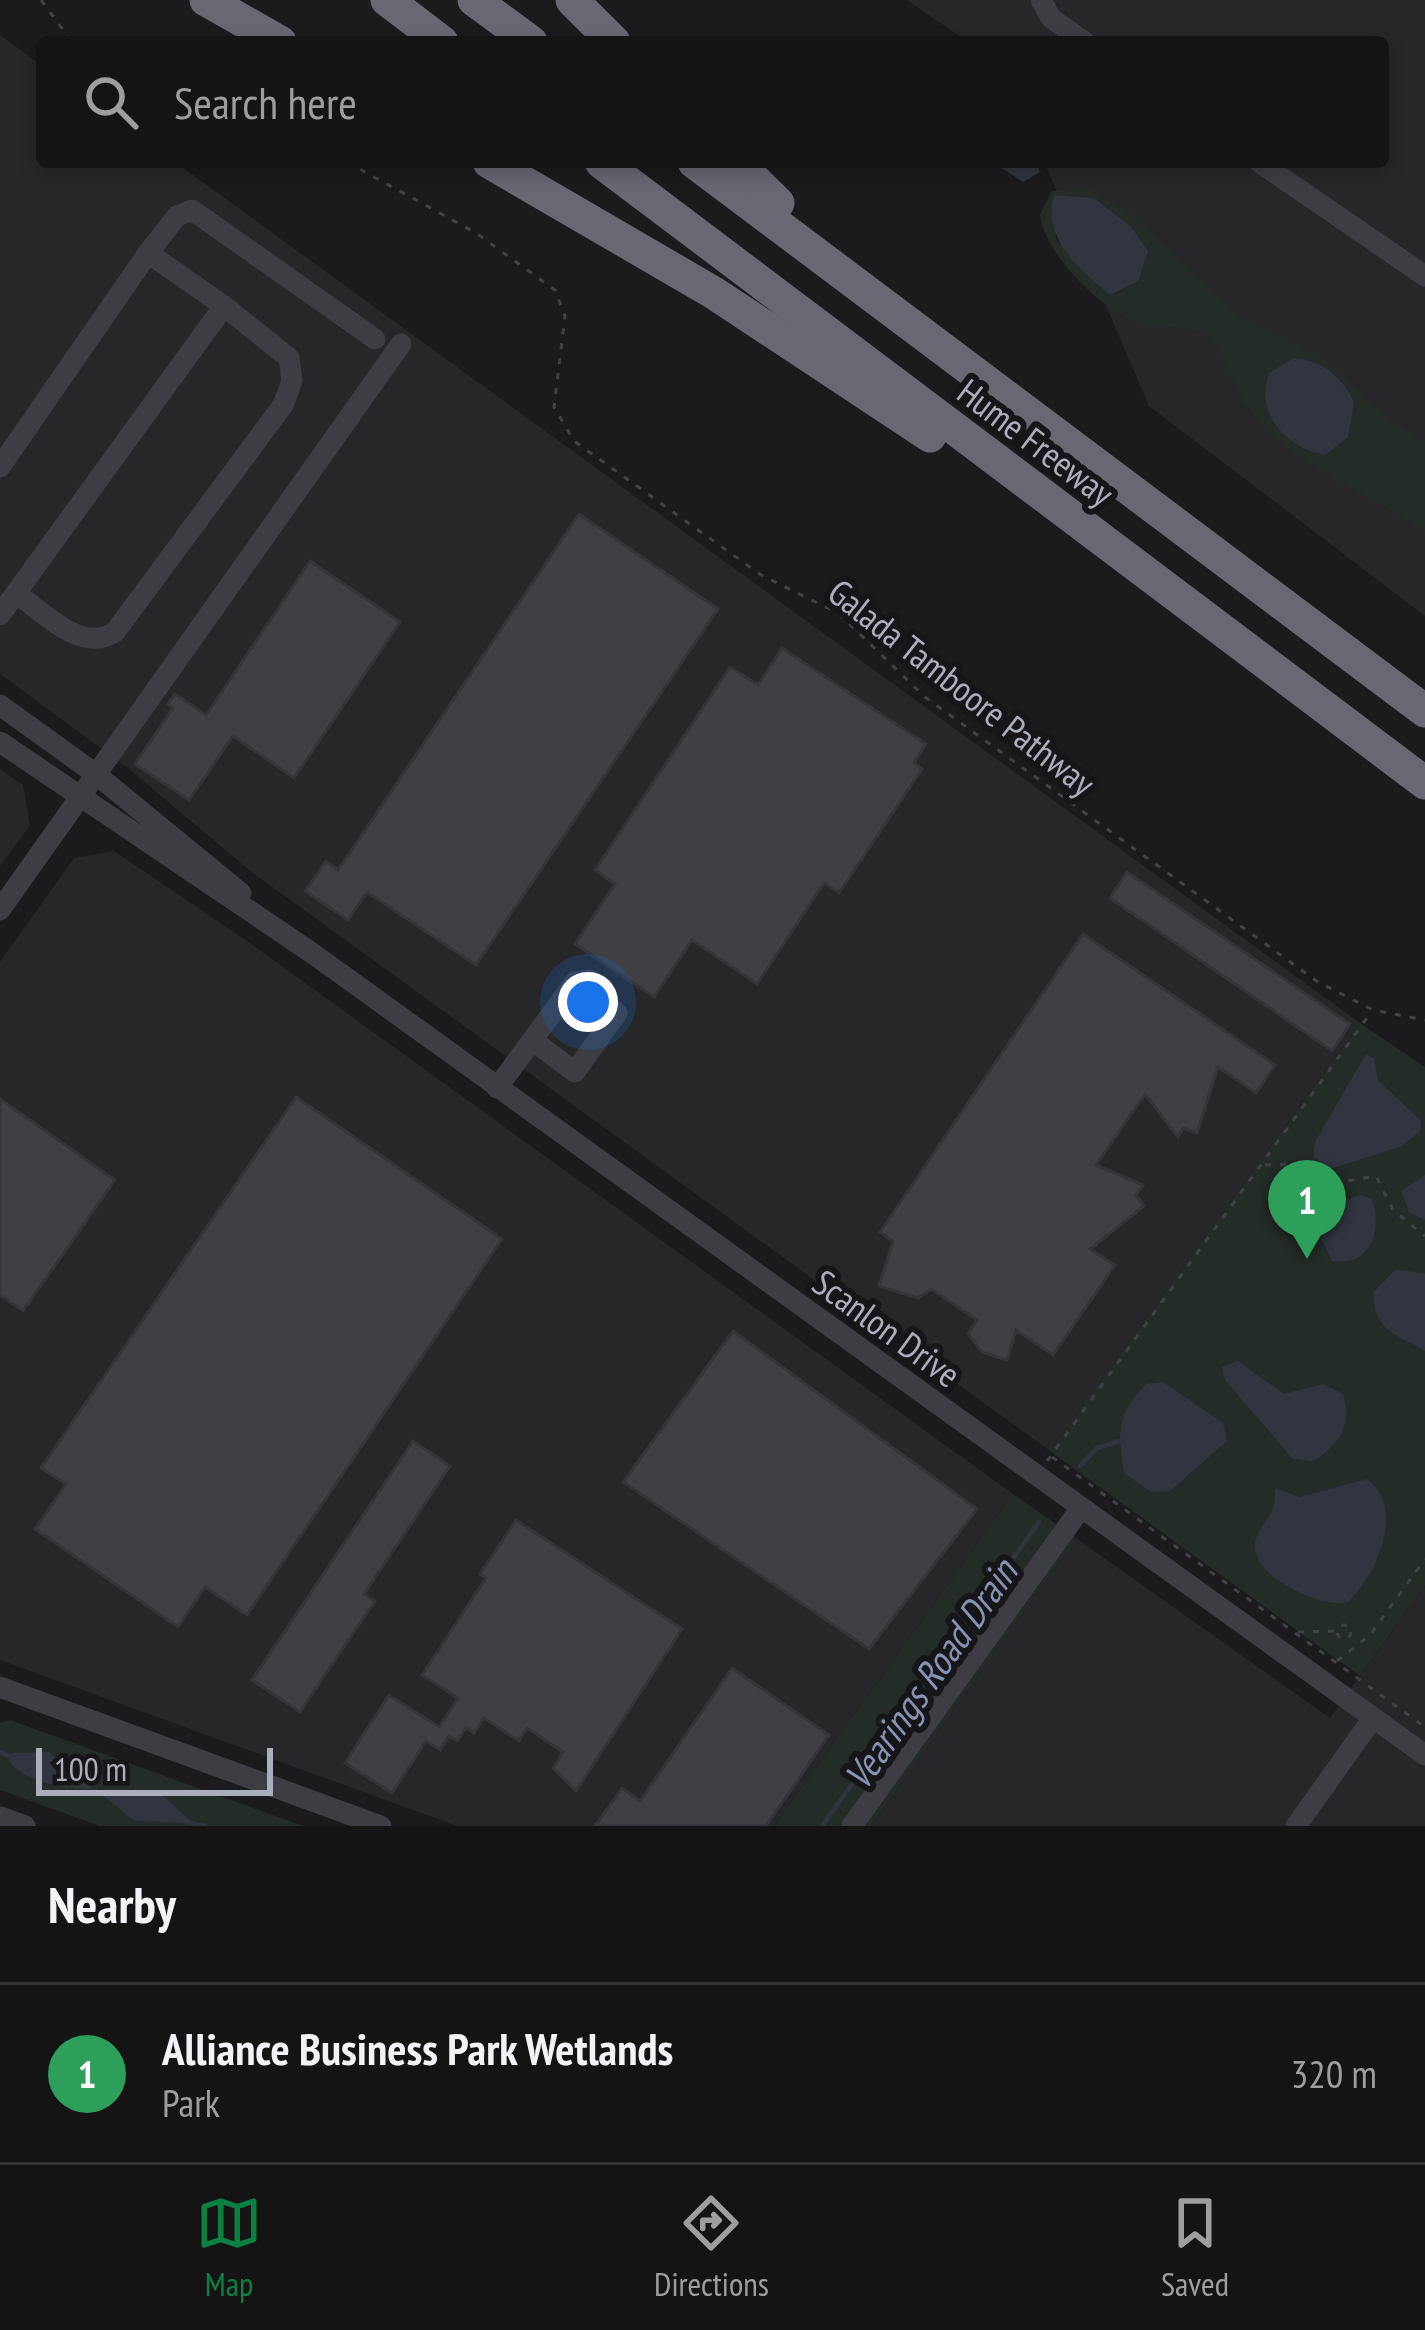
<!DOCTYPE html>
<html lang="en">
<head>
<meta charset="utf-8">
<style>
	:root { --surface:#141415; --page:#1d1d1e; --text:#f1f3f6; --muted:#9d9ea0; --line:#333334; --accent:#0b8043 }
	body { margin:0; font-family:"PT Sans Narrow",sans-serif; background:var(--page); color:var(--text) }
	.scale { position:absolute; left:36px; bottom:30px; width:237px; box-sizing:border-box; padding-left:12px; border:6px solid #adaebb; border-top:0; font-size:33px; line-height:42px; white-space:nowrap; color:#adaebb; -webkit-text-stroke:9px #161517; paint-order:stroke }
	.you { position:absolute; left:588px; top:1002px; width:42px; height:42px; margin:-30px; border:9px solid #fff; border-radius:50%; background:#1a73e8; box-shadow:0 0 0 18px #1a73e833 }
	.badge { display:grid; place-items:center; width:78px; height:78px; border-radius:50%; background:var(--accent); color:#fff; font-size:39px; font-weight:700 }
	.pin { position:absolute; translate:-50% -99px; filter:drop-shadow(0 3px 6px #0008) }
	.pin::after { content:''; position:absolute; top:63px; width:42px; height:36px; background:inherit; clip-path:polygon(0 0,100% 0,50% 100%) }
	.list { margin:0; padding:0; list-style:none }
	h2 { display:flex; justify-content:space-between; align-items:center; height:156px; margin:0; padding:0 48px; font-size:51px }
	h2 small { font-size:39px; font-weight:400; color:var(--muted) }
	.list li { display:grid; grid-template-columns:78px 1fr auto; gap:36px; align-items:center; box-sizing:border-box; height:180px; padding:0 48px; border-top:3px solid var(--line) }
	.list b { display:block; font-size:45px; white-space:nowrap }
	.list p { margin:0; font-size:39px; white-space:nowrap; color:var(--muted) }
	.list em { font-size:39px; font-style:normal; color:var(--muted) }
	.icon { flex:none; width:66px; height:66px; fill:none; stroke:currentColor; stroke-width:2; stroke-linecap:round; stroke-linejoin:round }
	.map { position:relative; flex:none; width:1425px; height:1826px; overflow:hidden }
	.search { position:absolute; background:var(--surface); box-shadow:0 6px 18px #0003; left:36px; right:36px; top:36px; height:132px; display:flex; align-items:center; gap:30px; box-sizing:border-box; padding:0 42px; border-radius:12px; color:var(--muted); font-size:45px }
	.sheet { height:336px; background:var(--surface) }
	nav { display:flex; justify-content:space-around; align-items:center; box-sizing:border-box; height:168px; border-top:3px solid var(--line); background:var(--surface); font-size:33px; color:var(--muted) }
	nav a { display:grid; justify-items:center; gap:6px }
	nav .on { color:var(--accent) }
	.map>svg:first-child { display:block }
	.built { fill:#272629 }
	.green { fill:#242c27; fill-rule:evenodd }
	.water { fill:#303540 }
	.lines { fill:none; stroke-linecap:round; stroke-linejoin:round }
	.stream { stroke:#303540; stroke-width:4.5 }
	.building { fill:#403f43; stroke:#353438; stroke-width:3 }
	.path { stroke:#414148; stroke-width:3; stroke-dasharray:6 9; stroke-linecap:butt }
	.minor { stroke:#3d3d43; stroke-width:21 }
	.highway { stroke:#676872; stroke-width:33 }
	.labels { text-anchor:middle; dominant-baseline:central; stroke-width:12; stroke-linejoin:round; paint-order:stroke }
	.street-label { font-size:36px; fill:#adaebb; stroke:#161517 }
	.water-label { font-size:39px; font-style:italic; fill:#8594b5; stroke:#161517 }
</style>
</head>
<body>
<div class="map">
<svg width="1425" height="1826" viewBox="0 0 1425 1826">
	<rect width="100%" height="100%" fill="#1b1a1c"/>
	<g class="built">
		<polygon points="907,0 1425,0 1425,616 1149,406 1044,162 1383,162 1383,42 968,42"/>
		<polygon points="0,35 42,66 42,162 175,162 1360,1023 1050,1451 249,870 128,768 0,674"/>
		<polygon points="0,769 23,785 30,825 0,866"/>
		<polygon points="114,851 247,941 1013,1494 774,1826 457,1826 0,1660 0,962 74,858"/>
		<polygon points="1076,1538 1330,1718 1425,1586 1425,1826 871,1826"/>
	</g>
	<g class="green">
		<path d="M1085,187L1131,214L1242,319L1319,356L1391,421L1425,443V532C1370,492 1299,471 1254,416C1234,391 1227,360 1209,334C1184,323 1158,331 1133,321C1098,306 1045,254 1040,215L1052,191ZM1054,195H1084L1112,211L1123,293L1110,295L1056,239Z"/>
		<polygon points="1360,1023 1425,1067 1425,1586 1360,1676 1050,1451"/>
		<polygon points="1013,1494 1076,1538 871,1826 774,1826"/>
		<polygon points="10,1720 303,1826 100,1826 0,1790 0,1723"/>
	</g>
	<g class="water">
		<polygon points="993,162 1037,162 1040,172 1023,182"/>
		<path d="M1054,195L1094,198L1131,227L1148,251L1138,281L1110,295C1079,269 1042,239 1054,195Z"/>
		<path d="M1294,358C1322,360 1342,377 1354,402L1348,437L1325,455C1286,448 1254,413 1269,373Z"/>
		<polygon points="1366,1054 1374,1058 1378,1080 1421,1121 1420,1131 1402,1146 1330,1169 1313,1157 1315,1142"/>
		<polygon points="1425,1175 1425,1220 1409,1212 1401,1191"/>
		<path d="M1360,1195L1372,1199C1383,1229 1371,1268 1332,1261L1311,1218L1312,1205L1334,1206Z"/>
		<path d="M1396,1269L1425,1274V1351C1401,1336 1374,1333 1373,1293Z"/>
		<path d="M1238,1361L1284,1394L1323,1384L1343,1394C1353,1425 1339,1444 1314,1461L1293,1459L1225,1380L1222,1367Z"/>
		<path d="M1163,1382L1223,1423L1227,1441L1170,1491L1151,1492L1124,1473C1118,1432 1116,1415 1146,1384Z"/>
		<path d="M1367,1479C1406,1507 1378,1574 1348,1602C1321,1610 1244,1573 1256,1539C1264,1515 1275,1523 1275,1488L1299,1497Z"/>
		<path d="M49,1752L93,1789C66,1789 24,1783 8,1760L12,1753Z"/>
		<polygon points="161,1794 193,1823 134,1821 104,1796"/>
	</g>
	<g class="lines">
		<g class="stream">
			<polyline points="1080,1466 1097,1448 1120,1441"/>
			<polyline points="0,1752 14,1758"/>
			<polyline points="187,1822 205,1826"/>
			<polyline points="822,1826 1039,1522"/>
		</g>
	</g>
	<g class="building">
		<polygon points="579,514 718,609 476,965 367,892 348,920 305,891 326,861 338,870"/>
		<polygon points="310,561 400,622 294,778 233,736 189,800 135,764 173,708 168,704 175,694 206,715"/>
		<polygon points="782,648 926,744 914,763 922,769 839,893 824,883 757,984 692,940 654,997 575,944 615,884 595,870 730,667 758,685"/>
		<polygon points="1127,872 1350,1024 1332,1051 1110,898"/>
		<polygon points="1083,934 1275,1065 1256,1093 1218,1067 1197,1133 1183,1128 1178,1137 1145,1094 1096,1165 1143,1185 1136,1195 1144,1206 1090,1249 1115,1265 1053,1355 1016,1330 1007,1360 982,1352 968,1334 977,1320 931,1289 918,1298 879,1286 893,1241 880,1232"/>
		<polygon points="296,1097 502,1239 247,1615 205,1587 178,1627 35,1529 66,1484 41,1468"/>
		<polygon points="0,1099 115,1180 23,1311 0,1295"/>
		<polygon points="733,1331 977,1509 869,1649 623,1482"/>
		<polygon points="413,1441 450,1466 364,1594 375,1601 300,1712 252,1680"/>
		<polygon points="516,1520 682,1629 576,1791 553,1768 563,1752 527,1728 519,1741 484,1718 474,1733 466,1728 457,1741 449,1736 440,1750 426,1741 392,1793 345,1763 389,1695 439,1727 458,1698 422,1675 486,1578 480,1574"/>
		<polygon points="732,1668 829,1735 766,1826 595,1826 622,1788 640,1801"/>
	</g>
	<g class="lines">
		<g class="path">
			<polyline points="41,0 72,42"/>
			<polyline points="347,162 476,233 555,290 565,316 554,407 574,441 761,575 838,613 925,697 1318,982 1373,1010 1425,1020"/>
			<polyline points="1265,1165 1292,1164 1324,1185 1376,1176 1393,1210 1425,1236"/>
			<polyline points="1052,1457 1425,1727"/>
			<polyline points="1047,1461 1372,1011"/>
			<circle cx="1344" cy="1632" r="7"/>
			<polyline points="1298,1632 1335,1631"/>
			<polyline points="1337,1661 1370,1635 1425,1559"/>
		</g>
		<g class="minor">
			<polyline points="1041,0 1051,18 1085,42"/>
			<polyline points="1259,162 1425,276"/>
			<polyline points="148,253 177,216 192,210 375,339"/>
			<polyline points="0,467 148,253 224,306 0,615"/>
			<path d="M16,593C43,612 81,654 115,632L283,405L292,381L289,358L224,306"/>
			<polyline points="0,705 97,775 241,893"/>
			<polyline points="0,742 312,953 1425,1755"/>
			<polyline points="0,910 401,344"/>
			<polyline points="497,1088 575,982 590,980 602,987 604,1004 617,1013 575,1072 532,1040"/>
			<polyline points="0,1687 381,1826"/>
			<polyline points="0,1817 25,1826"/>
			<polyline points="852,1826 1081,1508"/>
			<polyline points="1296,1826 1373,1718"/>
		</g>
		<g class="highway">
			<polyline points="206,0 280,42"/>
			<polyline points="387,0 442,42"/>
			<polyline points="474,0 531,42"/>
			<polyline points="572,0 614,42"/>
			<polyline points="489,162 714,293 930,436"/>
			<polyline points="601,162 1425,783"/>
			<polyline points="694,162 1425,711"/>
			<polyline points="736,162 778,203"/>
		</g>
	</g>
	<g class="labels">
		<g class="street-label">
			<text transform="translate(1036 442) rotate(37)">Hume Freeway</text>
			<text transform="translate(962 687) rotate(38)">Galada Tamboore Pathway</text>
			<text transform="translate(887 1328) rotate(36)">Scanlon Drive</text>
		</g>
		<g class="water-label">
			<text transform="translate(930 1674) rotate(-55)">Vearings Road Drain</text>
		</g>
	</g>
</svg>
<div class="scale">100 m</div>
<div class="you"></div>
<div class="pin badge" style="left:1307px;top:1259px;background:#2e9e5b">1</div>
<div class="search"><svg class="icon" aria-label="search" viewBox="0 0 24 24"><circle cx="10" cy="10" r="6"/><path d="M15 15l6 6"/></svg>Search here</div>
</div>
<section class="sheet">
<h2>Nearby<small></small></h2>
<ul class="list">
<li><span class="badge" style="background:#2e9e5b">1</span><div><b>Alliance Business Park Wetlands</b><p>Park</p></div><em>320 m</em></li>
</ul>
</section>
<nav>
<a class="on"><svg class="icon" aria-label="map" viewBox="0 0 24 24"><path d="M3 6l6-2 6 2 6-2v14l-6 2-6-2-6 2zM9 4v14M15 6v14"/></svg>Map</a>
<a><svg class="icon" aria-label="directions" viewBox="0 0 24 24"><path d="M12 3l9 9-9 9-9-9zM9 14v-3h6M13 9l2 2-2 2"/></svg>Directions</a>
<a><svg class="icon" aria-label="saved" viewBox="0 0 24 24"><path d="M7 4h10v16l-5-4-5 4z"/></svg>Saved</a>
</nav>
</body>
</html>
